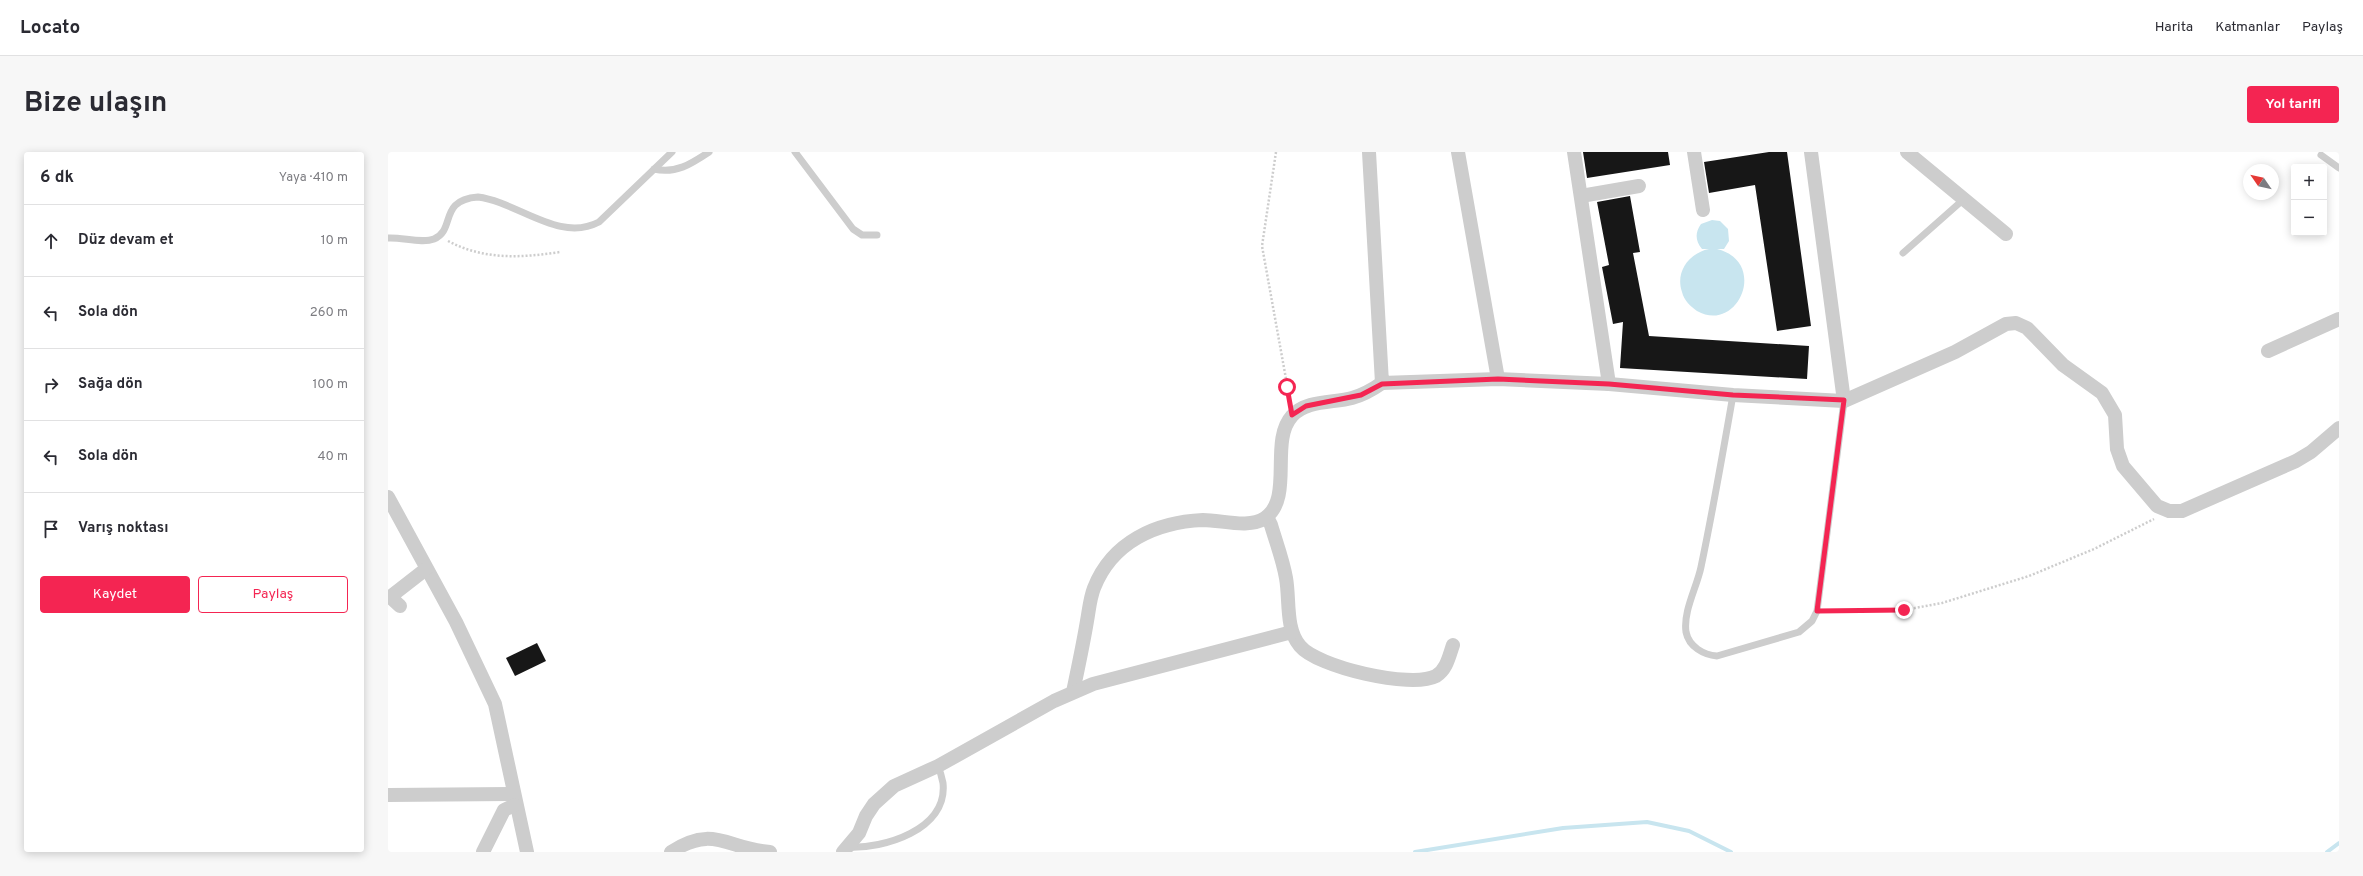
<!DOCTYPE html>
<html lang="tr">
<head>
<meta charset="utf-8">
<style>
	:root { --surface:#fff; --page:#f7f7f7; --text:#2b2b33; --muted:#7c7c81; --line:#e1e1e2; --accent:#f42552 }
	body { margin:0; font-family:Overpass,sans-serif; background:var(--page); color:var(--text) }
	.controls { position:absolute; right:12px; top:12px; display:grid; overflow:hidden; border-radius:4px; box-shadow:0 2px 10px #0003 }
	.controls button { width:36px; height:36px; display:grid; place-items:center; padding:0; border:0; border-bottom:1px solid var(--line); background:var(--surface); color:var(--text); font:20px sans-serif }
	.compass { position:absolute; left:1855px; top:12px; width:36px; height:36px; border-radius:50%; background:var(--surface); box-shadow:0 2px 10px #0003; rotate:304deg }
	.stop { position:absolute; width:12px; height:12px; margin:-9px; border:3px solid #f42552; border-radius:50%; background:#fff }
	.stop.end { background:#f42552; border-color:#fff; box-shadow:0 1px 4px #0008 }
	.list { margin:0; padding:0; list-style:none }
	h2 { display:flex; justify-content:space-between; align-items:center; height:52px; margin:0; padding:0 16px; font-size:17px }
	h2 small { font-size:13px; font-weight:400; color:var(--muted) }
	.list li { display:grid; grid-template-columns:26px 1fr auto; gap:12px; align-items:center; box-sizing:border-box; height:72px; padding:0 16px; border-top:1px solid var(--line) }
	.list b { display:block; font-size:15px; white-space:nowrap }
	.list em { font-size:13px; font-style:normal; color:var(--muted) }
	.actions { display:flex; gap:8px; padding:12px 16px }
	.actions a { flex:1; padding:9px 0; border:1px solid var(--accent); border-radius:4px; text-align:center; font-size:14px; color:var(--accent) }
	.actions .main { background:var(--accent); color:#fff }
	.icon { flex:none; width:22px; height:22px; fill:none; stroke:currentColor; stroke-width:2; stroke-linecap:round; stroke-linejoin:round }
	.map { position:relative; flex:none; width:1951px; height:700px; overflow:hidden; border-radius:4px }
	header { display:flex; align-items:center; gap:24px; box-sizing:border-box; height:56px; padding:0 20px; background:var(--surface); border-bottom:1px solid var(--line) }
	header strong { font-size:19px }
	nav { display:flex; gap:22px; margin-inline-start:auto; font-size:14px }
	.intro { display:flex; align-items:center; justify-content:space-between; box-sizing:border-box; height:96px; padding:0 24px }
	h1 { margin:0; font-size:28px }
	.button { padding:10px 18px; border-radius:4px; background:var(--accent); color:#fff; font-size:14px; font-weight:700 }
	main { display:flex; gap:24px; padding:0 24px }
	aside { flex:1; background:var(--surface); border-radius:4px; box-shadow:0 2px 10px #0003 }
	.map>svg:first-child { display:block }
	.water { fill:#c8e5ef }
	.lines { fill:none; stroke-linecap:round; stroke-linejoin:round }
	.stream { stroke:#c8e5ef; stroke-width:4 }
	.building { fill:#171717 }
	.path { stroke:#cdcdcd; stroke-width:2.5; stroke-dasharray:2 2; stroke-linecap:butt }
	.service { stroke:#cdcdcd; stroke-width:7 }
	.minor { stroke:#cdcdcd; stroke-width:14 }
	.route { stroke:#f42552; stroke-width:5 }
</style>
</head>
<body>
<header>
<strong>Locato</strong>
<nav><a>Harita</a><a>Katmanlar</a><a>Paylaş</a></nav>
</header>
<div class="intro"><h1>Bize ulaşın</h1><a class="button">Yol tarifi</a></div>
<main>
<aside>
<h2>6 dk<small>Yaya · 410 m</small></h2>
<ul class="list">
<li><svg class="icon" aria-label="ahead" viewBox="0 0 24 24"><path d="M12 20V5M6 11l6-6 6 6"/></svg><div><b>Düz devam et</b></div><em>10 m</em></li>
<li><svg class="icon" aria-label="left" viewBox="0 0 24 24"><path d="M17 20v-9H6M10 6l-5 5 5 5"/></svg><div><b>Sola dön</b></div><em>260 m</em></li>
<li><svg class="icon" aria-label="right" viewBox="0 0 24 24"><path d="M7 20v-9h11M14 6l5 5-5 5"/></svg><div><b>Sağa dön</b></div><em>100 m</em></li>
<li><svg class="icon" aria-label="left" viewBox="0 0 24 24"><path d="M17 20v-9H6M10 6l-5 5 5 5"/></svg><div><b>Sola dön</b></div><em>40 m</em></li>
<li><svg class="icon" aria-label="arrive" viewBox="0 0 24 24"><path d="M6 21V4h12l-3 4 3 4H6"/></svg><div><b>Varış noktası</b></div></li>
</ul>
<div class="actions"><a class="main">Kaydet</a><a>Paylaş</a></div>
</aside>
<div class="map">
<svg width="1951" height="700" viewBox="0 0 1951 700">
	<rect width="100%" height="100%" fill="#fff"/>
	<path class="water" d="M1324,68L1332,69L1340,77L1341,89L1336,97H1329C1381,110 1350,182 1309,159C1302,154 1296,148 1294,140C1287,120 1301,101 1321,97H1314C1307,89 1307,80 1313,72Z"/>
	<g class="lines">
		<g class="stream">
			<polyline points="1027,700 1175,676 1259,670 1301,679 1343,700"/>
			<polyline points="1939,700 1951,691"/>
		</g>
	</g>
	<g class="building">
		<polygon points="1195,0 1280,0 1282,13 1199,26"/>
		<polygon points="1381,0 1399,0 1423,174 1389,179 1367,33 1321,41 1316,10"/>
		<polygon points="1242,44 1252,100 1245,101 1261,184 1421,194 1419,227 1232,216 1235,170 1225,172 1214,115 1221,113 1209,50"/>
		<polygon points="149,491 158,509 127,524 118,506"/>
	</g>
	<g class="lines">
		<g class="path">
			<polyline points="888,0 874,94 902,249"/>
			<path d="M60,89C96,108 132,106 172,100"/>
			<polyline points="1438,459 1516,458 1554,451 1641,424 1706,397 1766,367"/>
		</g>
		<g class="service">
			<polyline points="407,0 465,77 474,83 489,83"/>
			<polyline points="1933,3 1951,16"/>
			<path d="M266,17C288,22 303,12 321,0"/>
			<path d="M0,86C14,85 34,92 46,87C68,78 50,48 90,45C130,50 171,91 211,70L284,0"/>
			<polyline points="1515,101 1576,47"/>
			<path d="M1345,243C1335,300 1325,358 1313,415C1309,435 1295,459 1298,480C1301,495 1316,503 1329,504L1411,480L1424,469L1429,459L1456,249"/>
			<path d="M460,695C495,697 560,678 555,631C554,626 552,619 550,614"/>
		</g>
		<g class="minor">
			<polyline points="981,0 994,231 1110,227 1221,232 1186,0"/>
			<polyline points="1070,0 1110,227"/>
			<polyline points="1306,0 1315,58"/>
			<polyline points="1423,0 1456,249"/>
			<polyline points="1519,0 1618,82"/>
			<polyline points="1193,44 1251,34"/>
			<polyline points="1880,199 1951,167"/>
			<polyline points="1221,232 1345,243 1456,249 1567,200 1618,172 1628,171 1639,176 1675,213 1714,241 1727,263 1729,297 1735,314 1769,354 1781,359 1794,359 1908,309 1923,300 1951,276"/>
			<polyline points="0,345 68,470 107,552 139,700"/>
			<path d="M879,365L883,373C888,390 895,408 898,426C902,448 897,476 912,494C929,515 1023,537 1048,524C1059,517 1061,504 1065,493"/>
			<polyline points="12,454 2,445 38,417"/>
			<path d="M685,540C690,516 695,493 699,469C701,458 702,446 706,436C724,390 768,370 815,368C834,368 861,377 877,366C906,346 881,289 904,264C918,248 945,251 964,246C975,243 984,238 994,231"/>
			<polyline points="0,643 125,642"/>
			<polyline points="95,700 116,658 127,653"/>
			<path d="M283,700C326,672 339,697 382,700"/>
			<polyline points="455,700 471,681 478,664 486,652 506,634 550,614 666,549 705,532 904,480"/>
		</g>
	</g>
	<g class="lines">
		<polyline class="route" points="899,235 904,263 918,254 973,243 994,232 1110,227 1221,232 1345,243 1456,248 1429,459 1516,458"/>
	</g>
</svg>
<div class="controls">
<button>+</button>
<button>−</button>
</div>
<svg class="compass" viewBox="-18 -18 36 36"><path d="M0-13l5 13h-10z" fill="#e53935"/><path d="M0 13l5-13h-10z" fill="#7c7c81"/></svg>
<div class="stop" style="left:899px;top:235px"></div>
<div class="stop end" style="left:1516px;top:458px"></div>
</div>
</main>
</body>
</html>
